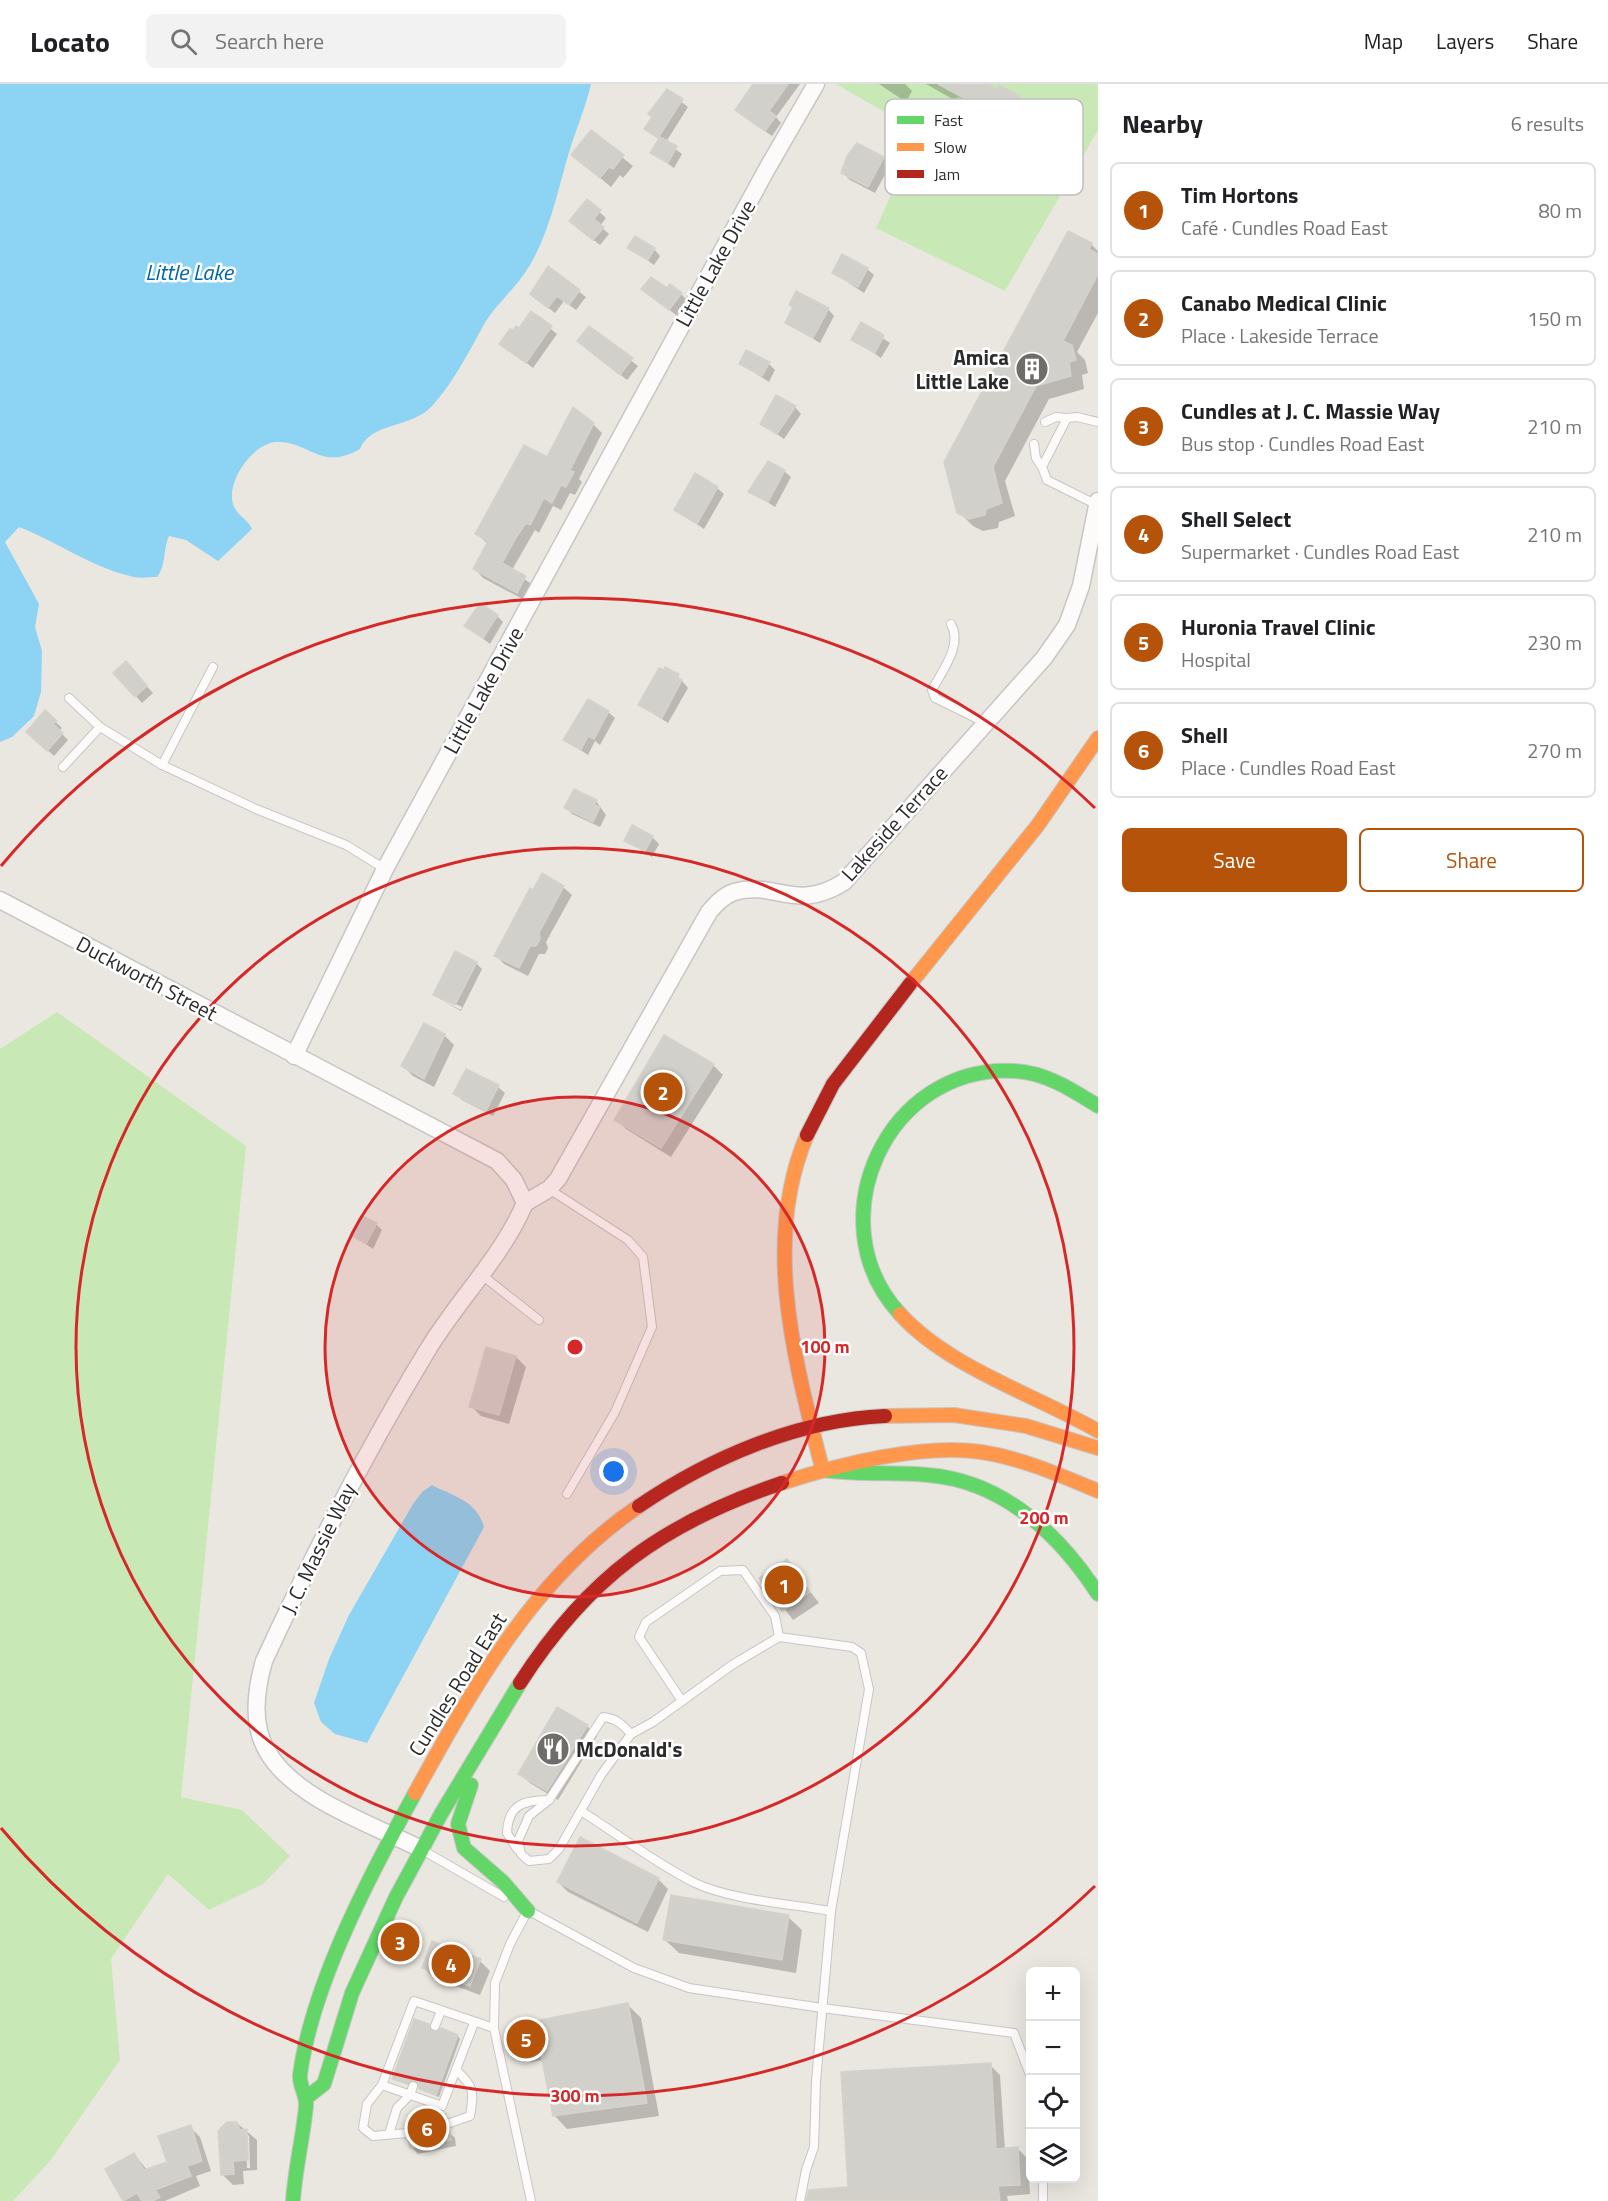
<!DOCTYPE html>
<html lang="en">
<head>
<meta charset="utf-8">
<style>
	:root { --surface:#fff; --page:#f2f2f2; --text:#202124; --muted:#757577; --line:#e0e0e0; --accent:#b45309 }
	body { margin:0; font-family:"Titillium Web",sans-serif; background:var(--page); color:var(--text) }
	.controls { position:absolute; right:18px; bottom:18px; display:grid; overflow:hidden; border-radius:9px; box-shadow:0 6px 24px #0002 }
	.controls button { width:54px; height:54px; display:grid; place-items:center; padding:0; border:0; border-bottom:2px solid var(--line); background:var(--surface); color:var(--text); font:30px sans-serif }
	.you { position:absolute; left:614px; top:1388px; width:21px; height:21px; margin:-15px; border:4px solid #fff; border-radius:50%; background:#1a73e8; box-shadow:0 0 0 9px #1a73e833 }
	.badge { display:grid; place-items:center; width:39px; height:39px; border-radius:50%; background:var(--accent); color:#fff; font-size:20px; font-weight:700 }
	.pin { position:absolute; translate:-50% -50%; border:3px solid #fff; box-shadow:0 2px 6px #0006 }
	.list { margin:0; padding:0; list-style:none }
	h2 { display:flex; justify-content:space-between; align-items:center; height:78px; margin:0; padding:0 24px; font-size:26px }
	h2 small { font-size:20px; font-weight:400; color:var(--muted) }
	.list li { display:grid; grid-template-columns:39px 1fr auto; gap:18px; align-items:center; box-sizing:border-box; height:96px; margin:0 12px 12px; padding:0 12px; border:2px solid var(--line); border-radius:9px }
	.list b { display:block; font-size:22px; white-space:nowrap }
	.list p { margin:0; font-size:20px; white-space:nowrap; color:var(--muted) }
	.list em { font-size:20px; font-style:normal; color:var(--muted) }
	.actions { display:flex; gap:12px; padding:18px 24px }
	.actions a { flex:1; padding:14px 0; border:2px solid var(--accent); border-radius:9px; text-align:center; font-size:21px; color:var(--accent) }
	.actions .main { background:var(--accent); color:#fff }
	.icon { flex:none; width:33px; height:33px; fill:none; stroke:currentColor; stroke-width:2; stroke-linecap:round; stroke-linejoin:round }
	.map { position:relative; flex:none; width:1098px; height:2117px; overflow:hidden }
	header { display:flex; align-items:center; gap:36px; box-sizing:border-box; height:84px; padding:0 30px; background:var(--surface); border-bottom:2px solid var(--line) }
	header strong { font-size:28px }
	nav { display:flex; gap:33px; margin-inline-start:auto; font-size:21px }
	.search { width:420px; height:54px; background:var(--page); display:flex; align-items:center; gap:15px; box-sizing:border-box; padding:0 21px; border-radius:9px; color:var(--muted); font-size:22px }
	main { display:flex }
	aside { flex:1; background:var(--surface) }
	.map>svg:first-child { display:block }
	.green { fill:#c8e9b6 }
	.water { fill:#8dd3f3 }
	.shadow { fill:#0003; fill-rule:evenodd }
	.building { fill:#d2d0cb; stroke:#d5d2cc; stroke-width:1.5 }
	.lines { fill:none; stroke-linecap:round; stroke-linejoin:round }
	.lane-casing { stroke:#c7c6c6; stroke-width:10 }
	.street-casing { stroke:#c7c6c6; stroke-width:19 }
	.fast-casing { stroke:#c7c6c6; stroke-width:16 }
	.slow-casing { stroke:#c7c6c6; stroke-width:16 }
	.jam-casing { stroke:#c7c6c6; stroke-width:16 }
	.lane { stroke:#fcfbfa; stroke-width:8 }
	.street { stroke:#fcfbfa; stroke-width:16 }
	.fast { stroke:#63d668; stroke-width:14 }
	.slow { stroke:#ff974d; stroke-width:14 }
	.jam { stroke:#b3261e; stroke-width:14 }
	.ring { fill:none; stroke:#d62828; stroke-width:3 }
	.labels { text-anchor:middle; dominant-baseline:central; stroke-width:5; stroke-linejoin:round; paint-order:stroke }
	.street-label { font-size:21px; fill:#2b2b2b; stroke:#fff }
	.poi-label { font-size:21px; font-weight:bold; fill:#2b2b2b; stroke:#fff; text-anchor:end }
	.water-label { font-size:22px; font-style:italic; fill:#0066ab; stroke:#fff }
	.key { fill:#fff; stroke:#bfbfbf; stroke-width:1.5 }
	.key-label { font-size:16px; fill:#2b2b2b }
	.centre { fill:#d62828; stroke:#fff; stroke-width:3 }
	.ring-label { font-size:18px; text-anchor:middle; font-weight:bold; fill:#d62828; stroke:#fff; stroke-width:5; stroke-linejoin:round; paint-order:stroke }
</style>
</head>
<body>
<header>
<strong>Locato</strong>
<div class="search"><svg class="icon" aria-label="search" viewBox="0 0 24 24"><circle cx="10" cy="10" r="6"/><path d="M15 15l6 6"/></svg>Search here</div>
<nav><a>Map</a><a>Layers</a><a>Share</a></nav>
</header>
<main>
<div class="map">
<svg width="1098" height="2117" viewBox="0 0 1098 2117">
	<rect width="100%" height="100%" fill="#eae7e0"/>
	<g class="green">
		<polygon points="836,0 1098,0 1098,46 1005,207 876,144 919,48"/>
		<polygon points="57,928 246,1062 181,1713 242,1726 290,1772 263,1800 209,1826 168,1790 111,1875 120,1976 50,2077 13,2117 0,2117 0,965"/>
	</g>
	<g class="water">
		<path d="M0,0H591C586,22 577,43 570,65C558,104 551,145 530,181C516,205 492,223 481,246C466,273 452,300 432,322C413,344 370,338 360,365C320,388 309,356 276,358C253,359 226,398 233,420C236,431 248,435 252,445L218,477L186,456L169,452C163,465 166,483 157,493C149,493 138,495 130,492C91,483 56,457 19,443L5,458L39,520L35,543L42,567L41,608L34,632L12,653L0,658Z"/>
		<path d="M432,1401C455,1413 477,1417 484,1443L367,1659L335,1650L321,1638L314,1619L329,1575L349,1531L413,1420L422,1408Z"/>
	</g>
	<g class="shadow">
		<polygon points="754,0 800,0 776,33 781,39 772,52 743,32"/>
		<polygon points="879,0 905,0 912,7 906,18"/>
		<polygon points="926,0 985,0 1019,13 1027,21 1011,53 993,43 985,35 988,29 958,13 956,17"/>
		<polygon points="666,6 688,23 666,58 682,70 674,84 652,69 660,56 646,45 653,34 650,30"/>
		<polygon points="591,48 633,82 623,94 620,91 611,103 573,71"/>
		<polygon points="883,74 890,81 875,109 850,96 843,89"/>
		<polygon points="587,117 606,134 600,142 609,150 600,161 578,144"/>
		<polygon points="1091,160 1098,167 1098,229 1077,268 1085,276 1088,289 1082,291 1084,305 1049,315 1005,397 1015,432 999,438 998,444 983,447 973,442 959,428"/>
		<polygon points="629,164 654,165 660,172 654,181"/>
		<polygon points="548,184 586,213 576,226 564,217 555,229 531,210"/>
		<polygon points="867,185 874,191 864,209 834,189"/>
		<polygon points="667,207 681,210 687,216 676,231 650,211"/>
		<polygon points="794,224 828,225 834,232 820,259 786,238"/>
		<polygon points="531,229 557,250 533,284 501,260 519,246"/>
		<polygon points="861,240 890,259 881,274 853,255"/>
		<polygon points="590,244 638,282 627,296 586,263"/>
		<polygon points="741,280 769,280 775,286 769,298"/>
		<polygon points="795,323 801,330 784,355 762,340"/>
		<polygon points="593,340 602,349 579,395 582,398 575,411 570,409 561,426 553,422 539,449 535,446 512,486 534,502 526,517 483,494 475,485 488,460 477,450 548,375"/>
		<polygon points="784,387 791,393 775,423 750,407 758,392 764,389"/>
		<polygon points="717,404 724,410 704,445 676,426"/>
		<polygon points="497,532 503,538 490,560 466,542"/>
		<polygon points="132,586 153,609 142,619 115,589"/>
		<polygon points="678,592 688,604 668,639 640,621"/>
		<polygon points="45,628 62,644 59,647 68,656 54,672 34,654"/>
		<polygon points="608,628 615,634 600,661 595,657 588,671 565,656"/>
		<polygon points="596,717 606,731 600,743 572,730 566,724"/>
		<polygon points="652,753 659,760 652,773 626,756"/>
		<polygon points="563,803 572,811 546,858 548,864 545,870 539,870 528,892 504,880 496,871"/>
		<polygon points="476,879 482,885 461,927 441,916 461,926 462,923 441,913 441,916 435,910"/>
		<polygon points="444,951 454,961 434,1003 413,992 403,982"/>
		<polygon points="713,981 723,991 671,1073 626,1045 616,1035"/>
		<polygon points="467,987 498,1003 505,1009 493,1032 462,1016 455,1009"/>
		<polygon points="376,1140 382,1146 373,1165 352,1151"/>
		<polygon points="516,1273 526,1283 509,1340 481,1332 471,1322"/>
		<polygon points="787,1477 819,1519 793,1536 761,1494"/>
		<polygon points="587,1642 597,1652 558,1716 530,1699 520,1689"/>
		<polygon points="658,1795 668,1805 648,1848 568,1808 558,1798"/>
		<polygon points="788,1833 802,1846 796,1889 679,1869 665,1856"/>
		<polygon points="480,1877 490,1887 480,1911 434,1894 424,1884"/>
		<polygon points="628,1921 641,1934 659,2032 567,2045 554,2031 543,1976 531,1978 518,1965 535,1939"/>
		<polygon points="428,1941 434,1949 458,1952 460,1955 439,2013 423,2007 418,1998 410,2002 394,1994"/>
		<polygon points="990,1981 1000,1991 1005,2066 1018,2065 1028,2075 1030,2110 1007,2112 1008,2117 825,2117 849,2105"/>
		<polygon points="445,2032 451,2038 447,2047 455,2054 456,2062 418,2070 411,2063 414,2049 407,2040"/>
		<path d="M237,2039L257,2056V2086L243,2087L244,2100L233,2101L223,2091ZM246,2049L249,2052L250,2084H247Z"/>
		<polygon points="190,2043 200,2053 211,2087 196,2092 200,2102 165,2117 125,2117 107,2086 134,2070 147,2086 169,2079"/>
	</g>
	<g class="building">
		<polygon points="753,0 788,0 769,27 776,32 765,47 735,26"/>
		<polygon points="938,0 988,0 997,5 999,1 1020,12 1002,46 983,36 988,27"/>
		<polygon points="667,5 683,15 658,54 644,45 652,33 648,30"/>
		<polygon points="591,46 624,71 613,85 609,83 600,94 571,71"/>
		<polygon points="660,53 677,62 668,79 650,69"/>
		<polygon points="857,59 884,73 868,103 841,89 847,72"/>
		<polygon points="587,115 601,126 594,135 604,143 593,156 569,137"/>
		<polygon points="1068,147 1092,159 1089,165 1098,170 1098,190 1063,257 1072,261 1076,276 1069,278 1071,292 1036,302 993,383 1002,419 986,425 985,431 969,435 957,429 944,378"/>
		<polygon points="635,152 655,164 648,176 627,164"/>
		<polygon points="842,170 868,184 858,203 832,189"/>
		<polygon points="548,182 580,206 569,221 557,212 548,224 530,210"/>
		<polygon points="651,193 667,204 670,200 682,209 669,226 641,205"/>
		<polygon points="796,207 829,224 813,254 785,239 793,223 789,221"/>
		<polygon points="531,227 552,242 526,279 499,260 510,245 513,246 516,242 519,244"/>
		<polygon points="861,238 884,251 875,269 851,256"/>
		<polygon points="589,242 633,274 620,291 577,257"/>
		<polygon points="746,266 770,278 762,292 739,280"/>
		<polygon points="776,311 796,322 777,350 760,340"/>
		<polygon points="573,323 594,339 570,386 574,388 566,403 561,401 552,419 544,414 530,441 526,439 517,452 502,479 526,492 517,509 473,485 488,457 475,450 524,361 547,373"/>
		<polygon points="768,377 785,386 768,418 748,408"/>
		<polygon points="695,389 718,403 697,440 674,426"/>
		<polygon points="480,519 498,531 483,554 464,542"/>
		<polygon points="126,577 147,602 135,613 113,589"/>
		<polygon points="665,583 679,590 677,593 682,596 662,634 638,621 659,584 664,586"/>
		<polygon points="588,615 609,627 594,655 588,652 581,666 563,656"/>
		<polygon points="45,626 57,637 53,640 63,649 47,667 26,648"/>
		<polygon points="574,705 597,716 594,721 600,723 593,738 564,724"/>
		<polygon points="632,741 653,752 645,767 624,757"/>
		<polygon points="542,789 564,802 539,849 540,855 536,862 530,862 519,884 494,872 530,804 533,806"/>
		<polygon points="455,867 477,878 455,921 433,911"/>
		<polygon points="424,939 445,950 424,995 401,982"/>
		<polygon points="664,951 714,980 661,1064 614,1036"/>
		<polygon points="466,985 499,1001 486,1027 453,1010"/>
		<polygon points="361,1131 377,1139 366,1160 350,1151"/>
		<polygon points="486,1263 516,1272 499,1331 469,1323"/>
		<polygon points="787,1475 810,1508 782,1527 759,1494"/>
		<polygon points="557,1623 588,1641 547,1707 518,1690"/>
		<polygon points="580,1753 659,1794 637,1839 557,1798"/>
		<polygon points="671,1811 789,1831 782,1876 663,1856"/>
		<polygon points="432,1857 481,1875 470,1902 422,1884"/>
		<polygon points="628,1919 647,2019 553,2032 539,1961 516,1966 512,1948 520,1938 535,1937"/>
		<polygon points="414,1935 429,1940 433,1948 441,1944 458,1951 436,2011 419,2005 416,1996 411,1996 407,2000 392,1995"/>
		<polygon points="991,1979 996,2065 1018,2063 1020,2101 998,2102 1000,2117 806,2117 809,2106 848,2103 841,1988"/>
		<polygon points="446,2030 441,2042 449,2046 451,2056 410,2064 408,2055 413,2048 406,2043 405,2039"/>
		<polygon points="227,2038 237,2038 240,2046 247,2045 248,2076 233,2077 234,2090 221,2091 218,2047"/>
		<polygon points="191,2041 202,2077 187,2082 191,2092 155,2106 160,2113 153,2117 142,2117 137,2109 123,2117 105,2085 134,2069 144,2086 167,2078 158,2052"/>
	</g>
	<g class="lines">
		<defs>
			<g id="lane">
				<polyline points="1045,338 1056,333 1067,334"/>
				<polyline points="1034,360 1036,374 1042,383"/>
				<polyline points="1097,421 1047,396 1042,383 1067,334 1077,333 1098,338"/>
				<path d="M951,540C963,561 942,587 932,606L935,614L984,638"/>
				<polyline points="69,614 100,643 162,681 256,725 346,761 385,785"/>
				<polyline points="162,681 213,583"/>
				<polyline points="63,683 100,643"/>
				<polyline points="549,1105 628,1156 643,1173 652,1243 615,1328 567,1410"/>
				<polyline points="483,1192 539,1236"/>
				<polyline points="682,1617 639,1553 646,1538 720,1487 743,1486 775,1532 779,1553"/>
				<path d="M581,1727C619,1751 655,1779 695,1799C731,1816 791,1820 831,1827"/>
				<polyline points="518,1756 521,1770 529,1777 549,1775 559,1765 601,1691 631,1650 653,1638 732,1581 779,1553 852,1563 861,1569 869,1605 831,1827 816,1997 814,2063 806,2086 800,2117"/>
				<path d="M517,1759L529,1732L549,1716L603,1633C616,1634 623,1641 631,1650"/>
				<path d="M517,1765L507,1749C508,1721 523,1716 549,1716"/>
				<polyline points="424,1767 504,1813"/>
				<polyline points="527,1828 510,1860 495,1899 494,1944 531,2117"/>
				<polyline points="531,1828 634,1884 689,1904 822,1924 1014,1949 1030,1991"/>
				<polyline points="474,1939 442,2022 382,2001 414,1917 494,1944"/>
				<polyline points="435,1942 441,1927"/>
				<polyline points="382,2001 367,2020 363,2044 373,2052 407,2049"/>
				<path d="M447,2040L470,2032C474,2008 475,2003 456,1986"/>
				<polyline points="389,2050 397,2024 410,2011 413,2002"/>
				<polyline points="1043,2094 1043,2117"/>
			</g>
			<g id="street">
				<polyline points="0,816 497,1077 514,1096 525,1119"/>
				<polyline points="294,972 385,785 768,83 816,0"/>
				<path d="M525,1119L549,1105L558,1095L709,828C716,820 723,812 734,808C776,796 795,829 844,798L1044,574L1067,541L1081,502L1098,417"/>
				<path d="M421,1765C374,1741 294,1715 267,1667C251,1640 256,1605 264,1577C313,1471 366,1367 427,1267C458,1215 501,1175 525,1119"/>
			</g>
			<g id="fast">
				<path d="M900,1230C815,1138 887,979 1015,987C1047,989 1072,1006 1098,1022"/>
				<path d="M821,1380L823,1386C858,1391 893,1388 928,1391C1003,1397 1059,1450 1098,1510"/>
				<polyline points="471,1701 458,1740 464,1764 503,1798 528,1827"/>
				<polyline points="306,2014 324,2000 352,1909 396,1813 441,1730 520,1599"/>
				<path d="M293,2117C295,2085 303,2054 306,2022C307,2011 299,2002 300,1991C312,1900 371,1789 415,1709"/>
			</g>
			<g id="slow">
				<polyline points="910,900 1038,741 1098,654"/>
				<path d="M807,1051C762,1156 794,1274 821,1380"/>
				<path d="M900,1230C949,1284 1036,1311 1098,1347"/>
				<polyline points="885,1332 954,1331 1026,1342 1098,1364"/>
				<path d="M782,1399C837,1381 923,1359 981,1368C1021,1374 1060,1391 1098,1407"/>
				<path d="M415,1709C474,1602 535,1492 639,1422"/>
			</g>
			<g id="jam">
				<polyline points="807,1051 833,1000 910,900"/>
				<path d="M639,1422C710,1374 797,1336 885,1332"/>
				<path d="M520,1599C588,1493 663,1439 782,1399"/>
			</g>
		</defs>
		<use href="#lane" class="lane-casing"/>
		<use href="#street" class="street-casing"/>
		<use href="#fast" class="fast-casing"/>
		<use href="#slow" class="slow-casing"/>
		<use href="#jam" class="jam-casing"/>
		<use href="#lane" class="lane"/>
		<use href="#street" class="street"/>
		<use href="#fast" class="fast"/>
		<use href="#slow" class="slow"/>
		<use href="#jam" class="jam"/>
	</g>
	<circle cx="575" cy="1263" r="250" fill="#d62828" fill-opacity=".12"/>
	<g class="ring">
		<circle cx="575" cy="1263" r="250"/>
		<circle cx="575" cy="1263" r="499"/>
		<path d="M1095 1802A749 749 0 0 1 1 1744M1 782A749 749 0 0 1 1095 724"/>
	</g>
	<defs>
		<symbol id="building-disc" viewBox="-11 -11 22 22"><circle r="9.5" fill="#6e6d6a" stroke="#fff"/><path d="M-4-6H4V6H1V3H-1V6H-4ZM-2.5-4.3h1.7v1.8h-1.7ZM.8-4.3h1.7v1.8H.8ZM-2.5-1h1.7V.8h-1.7ZM.8-1h1.7V.8H.8Z" fill="#fff"/></symbol>
		<symbol id="restaurant-disc" viewBox="-11 -11 22 22"><circle r="9.5" fill="#6e6d6a" stroke="#fff"/><path d="M-5-6h1v4h1v-4h1v4h1v-4h1v5L-1.5 .5V6h-2V.5L-5-1ZM5-6V6H3V1.5H1.5Q1.5-4 5-6Z" fill="#fff"/></symbol>
	</defs>
	<g fill-rule="evenodd">
		<use href="#building-disc" x="1013" y="266" width="38" height="38"/>
		<use href="#restaurant-disc" x="534" y="1646" width="38" height="38"/>
	</g>
	<g class="labels">
		<g class="street-label">
			<text transform="translate(715 179) rotate(-61)">Little Lake Drive</text>
			<text transform="translate(483 606) rotate(-61)">Little Lake Drive</text>
			<text transform="translate(894 739) rotate(-48)">Lakeside Terrace</text>
			<text transform="translate(147 894) rotate(28)">Duckworth Street</text>
			<text transform="translate(318 1464) rotate(-64)">J. C. Massie Way</text>
			<text transform="translate(457 1600) rotate(-58)">Cundles Road East</text>
		</g>
		<g class="poi-label">
			<text x="1009" y="273">Amica<tspan x="1009" dy="24">Little Lake</tspan></text>
			<text x="576" y="1665" text-anchor="start">McDonald's</text>
		</g>
		<g class="water-label">
			<text x="189" y="188">Little Lake</text>
		</g>
	</g>
	<rect x="885" y="15" width="198" height="96" rx="9" class="key"/>
	<rect x="897" y="32" width="27" height="8" fill="#63d668"/>
	<rect x="897" y="59" width="27" height="8" fill="#ff974d"/>
	<rect x="897" y="86" width="27" height="8" fill="#b3261e"/>
	<g class="key-label">
		<text x="934" y="42">Fast</text>
		<text x="934" y="69">Slow</text>
		<text x="934" y="96">Jam</text>
	</g>
	<circle cx="575" cy="1263" r="9" class="centre"/>
	<g class="ring-label">
		<text x="825" y="1269">100 m</text>
		<text x="1044" y="1440">200 m</text>
		<text x="575" y="2018">300 m</text>
	</g>
</svg>
<div class="controls">
<button>+</button>
<button>−</button>
<button><svg class="icon" aria-label="locate" viewBox="0 0 24 24"><circle cx="12" cy="12" r="6"/><path d="M12 2v4M12 18v4M2 12h4M18 12h4"/></svg></button>
<button><svg class="icon" aria-label="layers" viewBox="0 0 24 24"><path d="M12 4l9 5-9 5-9-5zM3 14l9 5 9-5"/></svg></button>
</div>
<div class="you"></div>
<div class="pin badge" style="left:784px;top:1501px">1</div>
<div class="pin badge" style="left:663px;top:1008px">2</div>
<div class="pin badge" style="left:400px;top:1858px">3</div>
<div class="pin badge" style="left:451px;top:1880px">4</div>
<div class="pin badge" style="left:526px;top:1955px">5</div>
<div class="pin badge" style="left:427px;top:2044px">6</div>
</div>
<aside>
<h2>Nearby<small>6 results</small></h2>
<ul class="list">
<li><span class="badge">1</span><div><b>Tim Hortons</b><p>Café · Cundles Road East</p></div><em>80 m</em></li>
<li><span class="badge">2</span><div><b>Canabo Medical Clinic</b><p>Place · Lakeside Terrace</p></div><em>150 m</em></li>
<li><span class="badge">3</span><div><b>Cundles at J. C. Massie Way</b><p>Bus stop · Cundles Road East</p></div><em>210 m</em></li>
<li><span class="badge">4</span><div><b>Shell Select</b><p>Supermarket · Cundles Road East</p></div><em>210 m</em></li>
<li><span class="badge">5</span><div><b>Huronia Travel Clinic</b><p>Hospital</p></div><em>230 m</em></li>
<li><span class="badge">6</span><div><b>Shell</b><p>Place · Cundles Road East</p></div><em>270 m</em></li>
</ul>
<div class="actions"><a class="main">Save</a><a>Share</a></div>
</aside>
</main>
</body>
</html>
